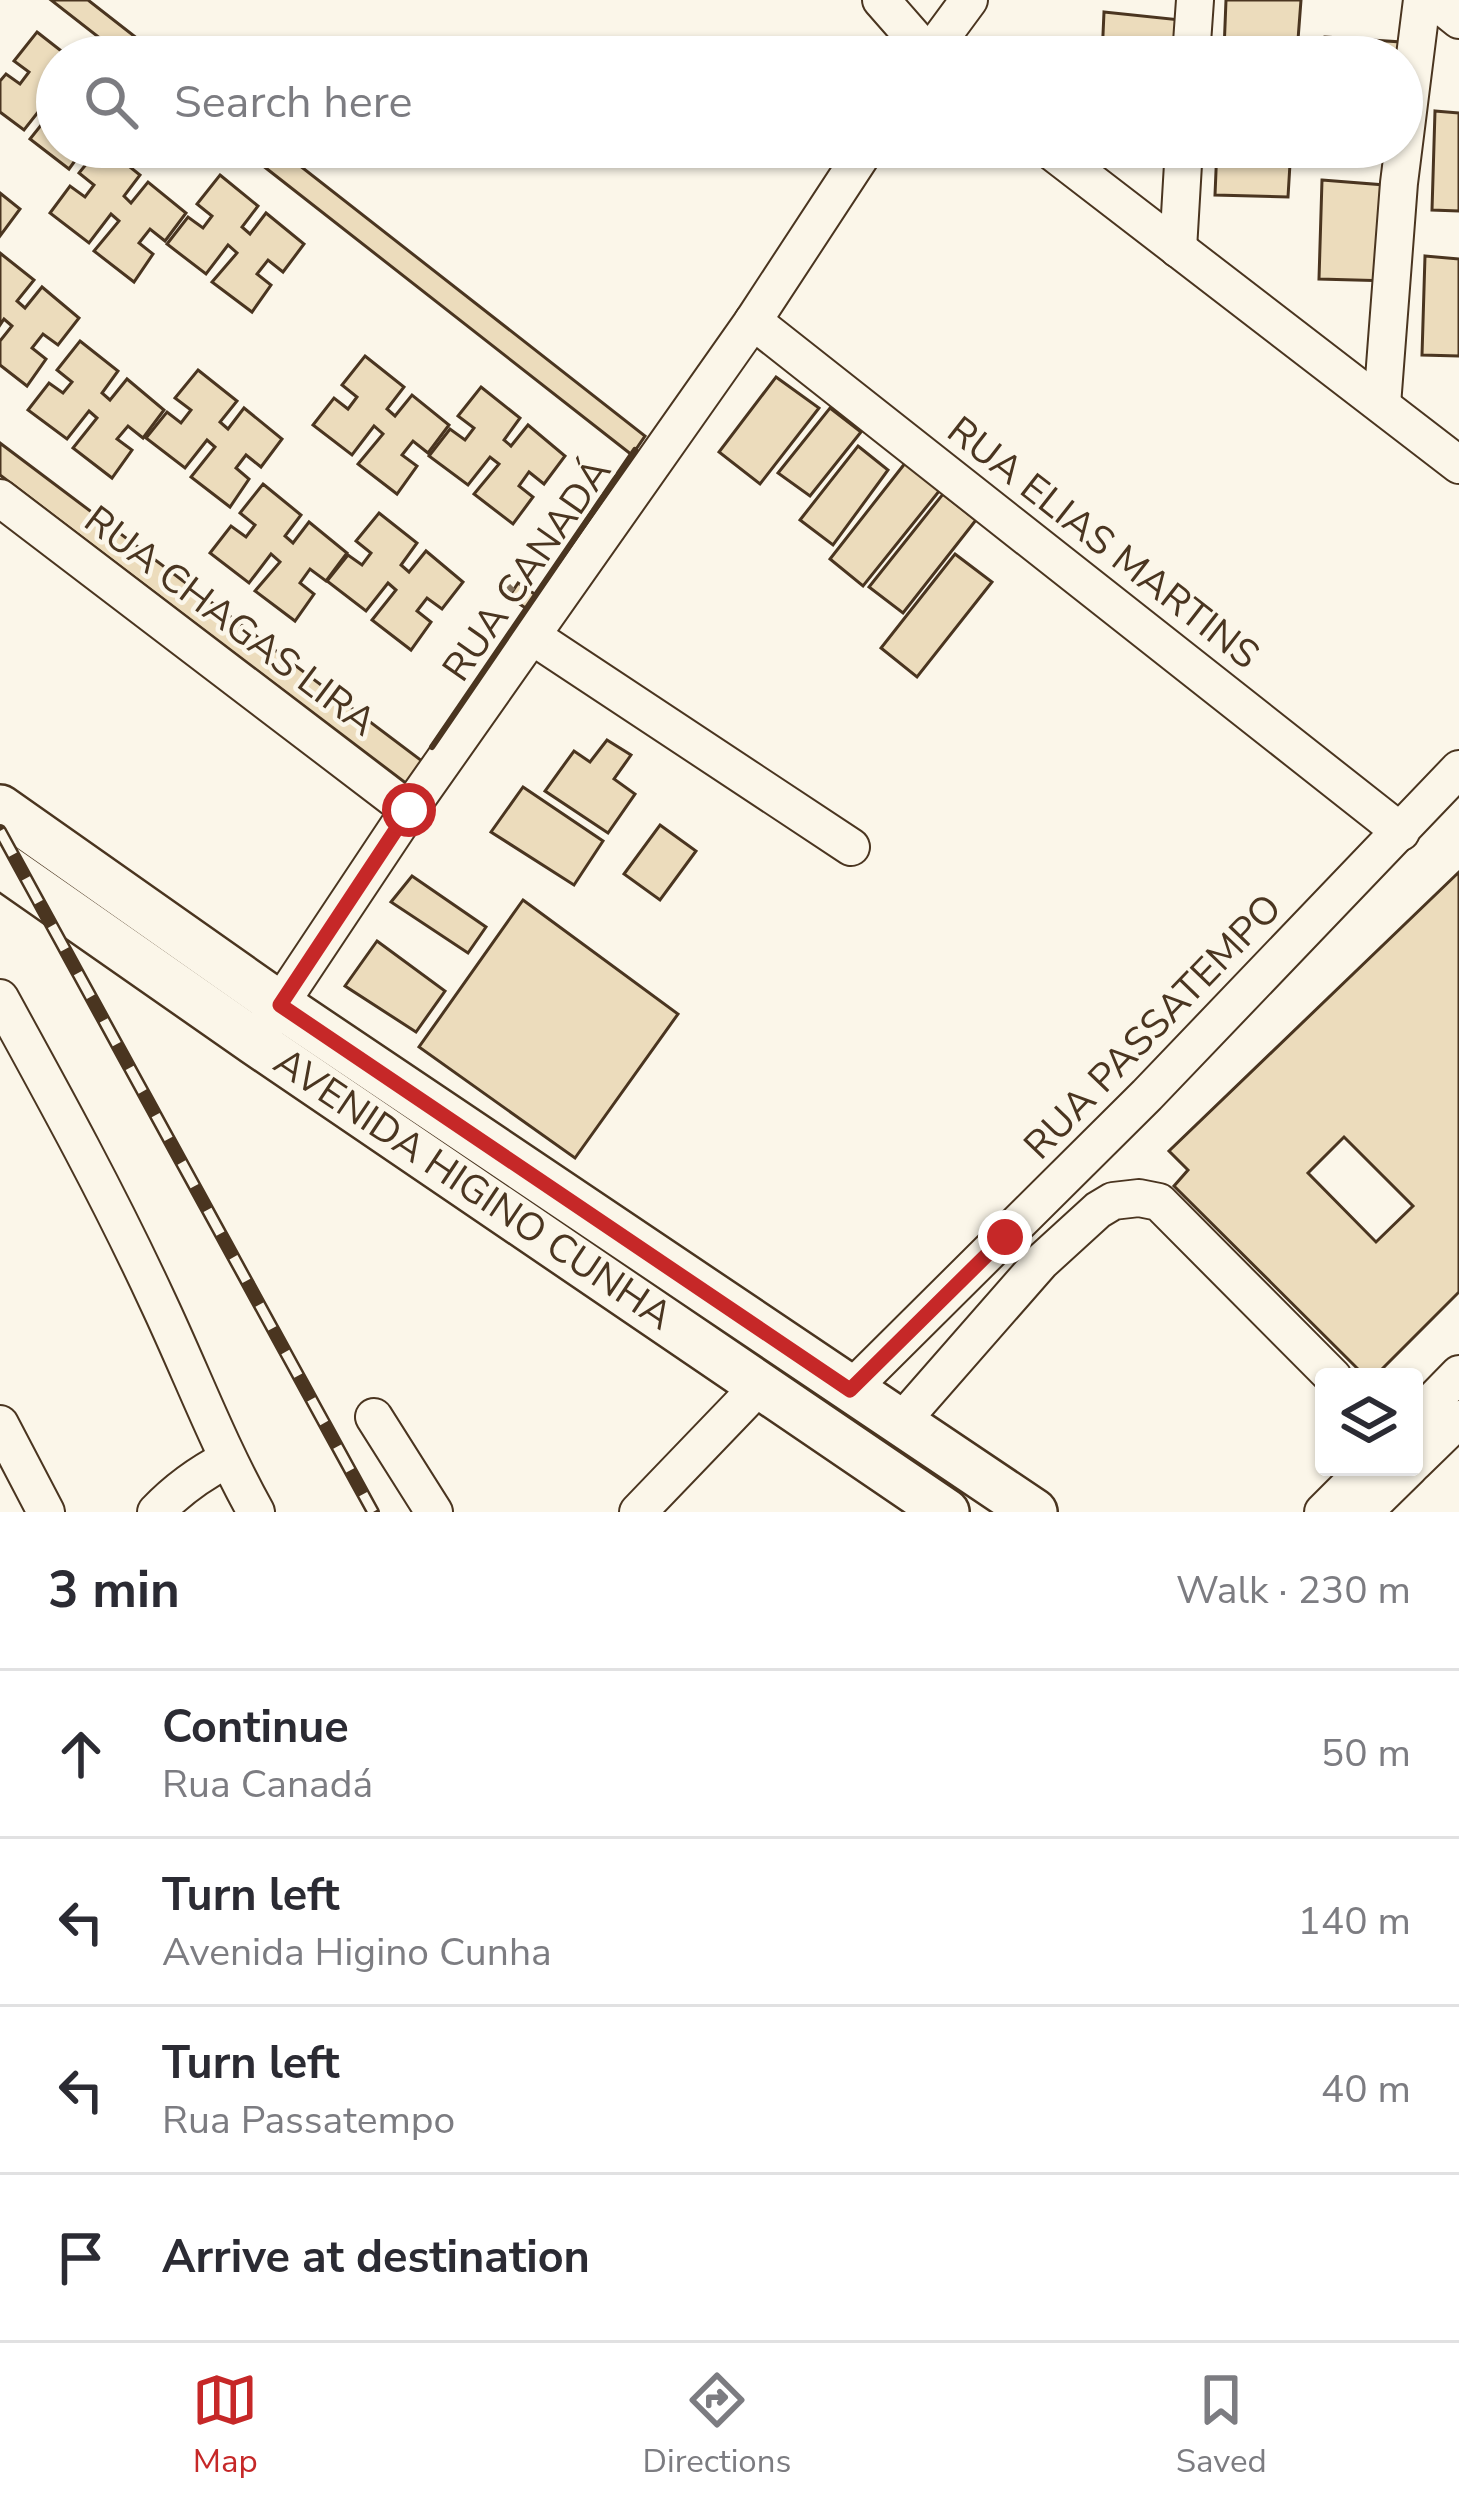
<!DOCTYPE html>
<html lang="en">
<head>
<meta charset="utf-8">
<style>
	:root { --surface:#fff; --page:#f2f2f3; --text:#2b2b33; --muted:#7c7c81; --line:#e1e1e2; --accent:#c62828 }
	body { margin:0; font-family:"Nunito Sans",sans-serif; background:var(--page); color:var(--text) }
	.controls { position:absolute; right:36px; bottom:36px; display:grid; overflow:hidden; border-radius:12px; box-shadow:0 3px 9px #0004 }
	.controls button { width:108px; height:108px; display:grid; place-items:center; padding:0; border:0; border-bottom:3px solid var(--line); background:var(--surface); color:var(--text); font:60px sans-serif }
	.stop { position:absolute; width:36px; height:36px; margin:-27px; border:9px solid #c62828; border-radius:50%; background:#fff }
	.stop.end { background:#c62828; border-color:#fff; box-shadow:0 3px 12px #0008 }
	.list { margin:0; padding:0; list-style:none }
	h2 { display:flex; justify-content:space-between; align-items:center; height:156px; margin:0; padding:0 48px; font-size:51px }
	h2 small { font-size:39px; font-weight:400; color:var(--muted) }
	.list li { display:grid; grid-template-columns:78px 1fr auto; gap:36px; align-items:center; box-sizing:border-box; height:168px; padding:0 48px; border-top:3px solid var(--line) }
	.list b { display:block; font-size:45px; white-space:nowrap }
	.list p { margin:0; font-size:39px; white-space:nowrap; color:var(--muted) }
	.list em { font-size:39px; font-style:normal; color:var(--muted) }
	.icon { flex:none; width:66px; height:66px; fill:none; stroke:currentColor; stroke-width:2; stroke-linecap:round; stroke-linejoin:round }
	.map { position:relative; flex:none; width:1459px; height:1512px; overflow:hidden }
	.search { position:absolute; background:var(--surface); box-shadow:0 3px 9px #0004; left:36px; right:36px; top:36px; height:132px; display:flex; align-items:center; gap:30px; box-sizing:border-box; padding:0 42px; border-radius:66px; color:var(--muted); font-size:45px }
	.sheet { height:828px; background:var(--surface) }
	nav { display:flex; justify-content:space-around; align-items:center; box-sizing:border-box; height:168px; border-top:3px solid var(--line); background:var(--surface); font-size:33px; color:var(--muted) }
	nav a { display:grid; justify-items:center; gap:6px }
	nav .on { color:var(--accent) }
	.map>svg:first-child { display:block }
	.building { fill:#ecdcbc; stroke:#4a3520; stroke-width:3; fill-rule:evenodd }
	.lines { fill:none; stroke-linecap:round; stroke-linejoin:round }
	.minor-casing { stroke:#4a3520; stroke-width:40 }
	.major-casing { stroke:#4a3520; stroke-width:50 }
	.path { stroke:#7f6f5c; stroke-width:6; stroke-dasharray:9 6; stroke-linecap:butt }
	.minor { stroke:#fbf6e9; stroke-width:36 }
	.major { stroke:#fbf6e9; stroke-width:45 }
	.rail-casing { stroke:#4a3520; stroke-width:14 }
	.rail { stroke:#fbf6e9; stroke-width:9; stroke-dasharray:27; stroke-linecap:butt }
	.wall { stroke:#4a3520; stroke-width:6 }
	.route { stroke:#c62828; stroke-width:15 }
	.labels { text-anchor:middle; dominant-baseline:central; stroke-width:9; stroke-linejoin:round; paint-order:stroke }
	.street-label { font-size:39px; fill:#4a3520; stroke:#fbf6e9 }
</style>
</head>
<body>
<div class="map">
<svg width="1459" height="1512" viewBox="0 0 1459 1512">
	<rect width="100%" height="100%" fill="#fbf6e9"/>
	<g class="building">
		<polygon points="51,0 88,0 161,57 124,57"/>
		<polygon points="1226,0 1301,0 1297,53 1224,51"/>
		<polygon points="1104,12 1181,20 1179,57 1102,57"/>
		<polygon points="37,32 69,57 57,57 57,147 85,147 69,169 30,139 54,109 46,102 24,130 0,112 0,81 6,74 20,84 29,72 14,61"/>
		<polygon points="1325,37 1401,42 1400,57 1325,57"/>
		<polygon points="1435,111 1459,113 1459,211 1432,210"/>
		<polygon points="100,147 105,147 140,175 124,196 131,203 148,182 186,213 165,241 150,229 139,243 153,254 134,282 94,251 119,221 111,214 89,243 50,213 70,186 85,197 94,185 79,173"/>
		<polygon points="239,147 276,147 645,436 632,455"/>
		<polygon points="1217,147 1291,147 1288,197 1215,195"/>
		<polygon points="220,175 258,206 242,227 250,234 266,213 304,244 283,272 268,260 257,274 271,285 252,312 212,282 237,253 228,245 206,274 167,244 188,217 203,228 212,216 197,204"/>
		<polygon points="1322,180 1397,186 1391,281 1319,279"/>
		<polygon points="0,193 20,209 0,236"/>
		<polygon points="0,253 34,280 17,301 25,308 42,287 79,318 58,345 43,334 32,348 46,359 27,386 0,365 0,341 12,326 4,319 0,325"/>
		<polygon points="1425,256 1459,259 1459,356 1422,355"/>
		<polygon points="80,341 118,371 102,393 110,400 127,379 164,410 143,438 128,426 117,439 132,450 112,478 73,448 97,418 89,411 67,439 28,410 49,383 63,393 72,382 57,370"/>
		<polygon points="365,356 404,387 387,409 395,416 412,395 449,425 428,453 413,441 402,455 417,466 397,494 358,464 383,434 374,426 352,455 313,425 334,398 348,409 357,397 342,385"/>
		<polygon points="198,370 237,401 220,422 228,429 244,408 282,439 261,467 246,455 236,468 249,479 230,507 191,477 215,447 207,440 185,468 146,438 167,412 181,423 191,410 175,398"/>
		<polygon points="776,377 819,408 760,484 719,452"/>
		<polygon points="481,387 520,418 504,440 511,446 528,425 565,456 544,484 529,472 519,486 533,497 513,524 474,494 499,464 490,457 468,485 429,456 450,429 465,440 474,428 458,416"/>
		<polygon points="830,408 861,432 810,496 778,473"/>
		<polygon points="0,443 422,761 407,784 0,475"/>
		<polygon points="858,446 888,470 833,545 800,520"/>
		<polygon points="906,462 940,490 863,586 830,559"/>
		<polygon points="263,484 301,515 285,536 293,543 309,522 347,553 326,581 310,569 300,583 314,594 295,621 255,591 280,562 271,554 249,583 210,553 231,526 246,537 255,525 240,513"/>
		<polygon points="943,494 976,520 903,613 869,587"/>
		<polygon points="379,513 417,543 401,565 409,572 426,551 463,582 442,609 427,598 417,611 431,622 411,650 372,620 396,590 388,583 366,611 327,581 348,555 362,565 371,553 356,541"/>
		<polygon points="955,554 992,582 917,677 881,648"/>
		<polygon points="518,583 536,595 527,609 509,597"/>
		<polygon points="607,740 631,755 614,779 635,794 608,833 545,791 574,751 590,762"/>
		<polygon points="523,787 603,841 574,885 491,832"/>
		<polygon points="660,825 696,851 660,900 624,874"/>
		<path d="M1459,872V1292L1374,1377H1366L1174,1186L1188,1170L1169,1151ZM1344,1137L1413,1206L1376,1242L1308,1173Z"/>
		<polygon points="412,876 486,927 468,953 391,902"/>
		<polygon points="523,900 678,1014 575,1158 419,1047"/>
		<polygon points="377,941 445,991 416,1032 345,986"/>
	</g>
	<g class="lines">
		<defs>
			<g id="minor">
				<polyline points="881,0 931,57"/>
				<polyline points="1434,0 1459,20"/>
				<polyline points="927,57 969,0"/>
				<polyline points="1191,57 1195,0"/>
				<polyline points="1046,147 1459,465"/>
				<polyline points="1178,249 1184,147"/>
				<polyline points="753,321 1401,832"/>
				<polyline points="1382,405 1399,183 1422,0"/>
				<polyline points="0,498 409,810"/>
				<polyline points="532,636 851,847"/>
				<path d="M0,998C55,1098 110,1198 158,1302C191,1372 218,1444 256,1512"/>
				<polyline points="266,1025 409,810 753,321 867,147"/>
				<polyline points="850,1390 1147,1095 1459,769"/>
				<polyline points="374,1417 434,1512"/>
				<polyline points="1414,1420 1459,1374"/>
				<polyline points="900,1423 1041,1262 1098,1210 1113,1201 1139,1198 1159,1202 1333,1377"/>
				<polyline points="0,1424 46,1512"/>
				<polyline points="1414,1463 1459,1419"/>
				<path d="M156,1512C177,1490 199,1474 226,1460"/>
				<polyline points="638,1512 761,1384"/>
				<polyline points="1323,1512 1368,1467"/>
				<polyline points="1364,1512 1410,1467"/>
			</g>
			<g id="major">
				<polyline points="0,808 280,1005 1034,1512"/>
				<polyline points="0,864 255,1042 946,1512"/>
			</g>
		</defs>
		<use href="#minor" class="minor-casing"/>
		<use href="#major" class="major-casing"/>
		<polyline class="path" points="508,586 513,591"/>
		<use href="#minor" class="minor"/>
		<use href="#major" class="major"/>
		<defs>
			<polyline id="rail" points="0,831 373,1512"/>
		</defs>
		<use href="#rail" class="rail-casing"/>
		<use href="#rail" class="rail"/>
		<polyline class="wall" points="432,747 635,450"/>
	</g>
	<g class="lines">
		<polyline class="route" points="409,810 280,1005 850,1390 1005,1237"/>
	</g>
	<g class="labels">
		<g class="street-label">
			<text transform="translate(1103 543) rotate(38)">RUA ELIAS MARTINS</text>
			<text transform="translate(527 570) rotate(-55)">RUA CANADÁ</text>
			<text transform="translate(230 621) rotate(37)">RUA CHAGAS LIRA</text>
			<text transform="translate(1153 1027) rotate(-46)">RUA PASSATEMPO</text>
			<text transform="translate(473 1189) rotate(34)">AVENIDA HIGINO CUNHA</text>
		</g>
	</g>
</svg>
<div class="controls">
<button><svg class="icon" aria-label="layers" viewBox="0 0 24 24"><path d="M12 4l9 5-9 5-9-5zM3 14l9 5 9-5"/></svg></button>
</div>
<div class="stop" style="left:409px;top:810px"></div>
<div class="stop end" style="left:1005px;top:1237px"></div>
<div class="search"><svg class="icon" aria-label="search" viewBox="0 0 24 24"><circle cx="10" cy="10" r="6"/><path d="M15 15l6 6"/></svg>Search here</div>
</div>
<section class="sheet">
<h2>3 min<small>Walk · 230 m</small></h2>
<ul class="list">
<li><svg class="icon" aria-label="ahead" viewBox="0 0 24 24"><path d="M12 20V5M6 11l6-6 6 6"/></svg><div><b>Continue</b><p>Rua Canadá</p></div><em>50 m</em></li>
<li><svg class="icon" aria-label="left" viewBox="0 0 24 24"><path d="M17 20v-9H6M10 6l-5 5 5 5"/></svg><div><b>Turn left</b><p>Avenida Higino Cunha</p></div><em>140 m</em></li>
<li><svg class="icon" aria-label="left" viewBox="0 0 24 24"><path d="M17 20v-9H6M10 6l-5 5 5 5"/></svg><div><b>Turn left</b><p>Rua Passatempo</p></div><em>40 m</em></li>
<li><svg class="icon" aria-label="arrive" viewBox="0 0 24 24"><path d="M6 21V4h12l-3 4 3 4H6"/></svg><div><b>Arrive at destination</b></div></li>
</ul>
</section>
<nav>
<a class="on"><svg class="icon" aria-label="map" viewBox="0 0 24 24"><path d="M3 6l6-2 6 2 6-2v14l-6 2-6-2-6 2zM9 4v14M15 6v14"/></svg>Map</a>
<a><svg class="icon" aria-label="directions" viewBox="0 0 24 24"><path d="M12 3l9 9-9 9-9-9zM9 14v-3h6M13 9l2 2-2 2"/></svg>Directions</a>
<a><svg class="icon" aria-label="saved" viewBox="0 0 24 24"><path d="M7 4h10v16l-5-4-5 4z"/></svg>Saved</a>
</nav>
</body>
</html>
